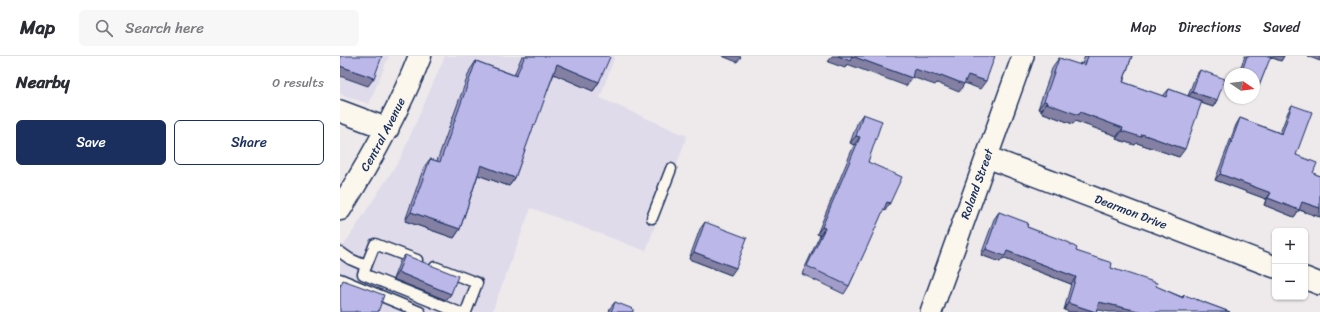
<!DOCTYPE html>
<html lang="en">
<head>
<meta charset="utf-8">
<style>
	:root { --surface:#fff; --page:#f7f7f7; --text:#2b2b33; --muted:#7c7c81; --line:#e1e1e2; --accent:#1b2f5e }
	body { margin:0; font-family:Sriracha,sans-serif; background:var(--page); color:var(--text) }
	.controls { position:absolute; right:12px; bottom:12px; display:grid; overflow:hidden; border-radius:6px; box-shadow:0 1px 3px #0004 }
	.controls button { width:36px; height:36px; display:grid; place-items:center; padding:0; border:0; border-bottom:1px solid var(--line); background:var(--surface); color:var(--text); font:20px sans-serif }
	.compass { position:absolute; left:884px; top:12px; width:36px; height:36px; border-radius:50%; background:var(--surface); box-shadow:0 1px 3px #0004; rotate:103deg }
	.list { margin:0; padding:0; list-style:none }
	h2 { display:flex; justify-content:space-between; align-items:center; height:52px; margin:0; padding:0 16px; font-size:17px }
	h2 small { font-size:13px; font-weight:400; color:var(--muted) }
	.actions { display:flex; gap:8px; padding:12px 16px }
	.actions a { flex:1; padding:9px 0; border:1px solid var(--accent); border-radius:6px; text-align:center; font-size:14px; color:var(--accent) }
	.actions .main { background:var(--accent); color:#fff }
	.icon { flex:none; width:22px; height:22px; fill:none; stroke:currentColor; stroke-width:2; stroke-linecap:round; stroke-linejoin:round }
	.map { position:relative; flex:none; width:980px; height:256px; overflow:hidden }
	header { display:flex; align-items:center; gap:24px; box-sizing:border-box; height:56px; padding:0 20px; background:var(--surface); border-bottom:1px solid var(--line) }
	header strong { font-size:19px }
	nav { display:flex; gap:22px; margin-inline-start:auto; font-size:14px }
	.search { width:280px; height:36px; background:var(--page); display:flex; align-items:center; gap:10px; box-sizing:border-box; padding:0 14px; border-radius:6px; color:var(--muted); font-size:15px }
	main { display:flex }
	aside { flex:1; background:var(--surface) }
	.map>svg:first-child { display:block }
	.built { fill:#dfdbea }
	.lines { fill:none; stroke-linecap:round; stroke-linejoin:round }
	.lane-casing { stroke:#1b2f5e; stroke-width:13 }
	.street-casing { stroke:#1b2f5e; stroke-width:24 }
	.secondary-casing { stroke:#1b2f5e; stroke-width:25 }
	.lane { stroke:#fbf7ec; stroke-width:10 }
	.street { stroke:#fbf7ec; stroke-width:21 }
	.secondary { stroke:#fbf7ec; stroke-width:22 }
	.wall { fill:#a19dc8; stroke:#1b2f5e }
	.shaded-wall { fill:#8380a3; stroke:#1b2f5e }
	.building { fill:#bbb7e9; stroke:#1b2f5e }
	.labels { text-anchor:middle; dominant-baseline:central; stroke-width:3; stroke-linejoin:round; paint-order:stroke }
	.street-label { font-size:12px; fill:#1b2f5e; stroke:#fbf7ec }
</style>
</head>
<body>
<header>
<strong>Map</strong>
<div class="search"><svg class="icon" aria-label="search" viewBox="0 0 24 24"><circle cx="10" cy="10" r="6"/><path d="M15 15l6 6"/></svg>Search here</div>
<nav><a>Map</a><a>Directions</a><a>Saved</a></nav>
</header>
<main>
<aside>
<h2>Nearby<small>0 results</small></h2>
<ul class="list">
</ul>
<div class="actions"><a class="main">Save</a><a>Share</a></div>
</aside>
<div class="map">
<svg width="980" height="256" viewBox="0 0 980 256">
	<rect width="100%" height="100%" fill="#eeeaeb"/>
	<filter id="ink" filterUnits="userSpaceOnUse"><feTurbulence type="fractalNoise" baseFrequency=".025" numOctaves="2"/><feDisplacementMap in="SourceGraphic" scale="8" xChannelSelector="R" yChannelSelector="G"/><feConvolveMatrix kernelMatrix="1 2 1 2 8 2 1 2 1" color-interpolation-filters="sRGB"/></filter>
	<g filter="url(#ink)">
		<g class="built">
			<polygon points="0,0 49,0 29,48 0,38"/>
			<polygon points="105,0 275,0 260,42 347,80 306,195 191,152 152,256 0,256 0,195 60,103"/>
		</g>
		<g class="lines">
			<defs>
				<g id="lane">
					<polyline points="312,162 331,113"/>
					<polyline points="0,196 10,203 26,210"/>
					<polyline points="77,204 35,188 23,218 118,256"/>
					<polyline points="95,211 137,227 126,256"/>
					<polyline points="0,223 80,256"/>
				</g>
				<g id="street">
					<polyline points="0,55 48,73"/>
					<path id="s1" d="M647,101L935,211"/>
					<polyline points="965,222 980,228"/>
					<path id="s2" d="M591,256L683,0"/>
				</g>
				<g id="secondary">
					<path id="s3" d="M0,153C31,104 59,54 80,0"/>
				</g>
			</defs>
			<use href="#lane" class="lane-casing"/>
			<use href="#street" class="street-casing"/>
			<use href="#secondary" class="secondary-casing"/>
			<use href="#lane" class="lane"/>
			<use href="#street" class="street"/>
			<use href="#secondary" class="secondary"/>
		</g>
		<g class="wall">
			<polygon points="182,0 268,0 259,26 253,35 214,18 192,73 175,122 169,130 138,119 120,173 114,182 65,165 84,111 90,103 97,105 130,14 136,5 174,19"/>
			<polygon points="745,0 792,0 783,26 823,40 829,33 848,40 855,21 860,14 877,44 873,51 861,47 839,101 797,87 795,89 776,83 777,80 735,65 733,68 701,56 701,54 698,53 713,10 719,2 739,9 740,7 742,8"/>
			<polygon points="905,0 944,0 941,5 930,1 919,30 914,37 914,18 898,18"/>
			<polygon points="952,49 956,99 973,117 980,120 980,161 959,154 954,161 924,149 926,143 875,124 896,69 900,62 940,77 948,56"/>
			<polygon points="523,58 528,106 545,155 543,154 509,230 504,238 462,218 480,179 477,178 514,89 510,87 518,65"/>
			<polygon points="659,156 687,171 730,188 736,195 771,212 842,241 844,239 890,256 757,253 756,256 730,256 724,254 731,228 663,202 660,206 641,199 654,163"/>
			<polygon points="365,166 391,219 349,203 360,173"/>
			<polygon points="65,199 111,238 106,244 53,223 60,205"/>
			<polygon points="275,246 293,256 269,256 270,252"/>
		</g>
		<g class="shaded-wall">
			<polygon points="382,0 399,0 401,1 397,6"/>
			<polygon points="492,0 512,0 572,22 566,30 507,8 505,12 488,6"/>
			<polygon points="928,0 944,0 941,5"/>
			<polygon points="967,0 980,0 980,5"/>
			<polygon points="217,8 259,26 253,35 211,17"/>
			<polygon points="0,10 34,22 28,30 0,20"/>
			<polygon points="574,13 601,19 624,28 619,36 597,27 595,29 569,20"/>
			<polygon points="628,19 646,25 640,33 622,26"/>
			<polygon points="914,28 919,30 914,37"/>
			<polygon points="852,36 877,44 873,51 847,42"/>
			<polygon points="704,45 707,46 701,54 698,53"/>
			<polygon points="706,47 740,56 783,72 777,80 735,65 733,68 701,56"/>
			<polygon points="782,75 802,78 845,93 839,101 797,87 795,89 776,83"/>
			<polygon points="516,80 520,81 514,89 510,87"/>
			<polygon points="141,109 175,122 169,130 135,118"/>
			<polygon points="880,118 931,137 926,143 875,124"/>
			<polygon points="928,142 959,154 954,161 924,149"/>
			<polygon points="547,146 550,147 545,155 542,153"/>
			<polygon points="962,146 980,152 980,161 957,153"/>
			<polygon points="71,156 120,173 114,182 65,165"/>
			<polygon points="482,171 485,172 480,179 477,178"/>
			<polygon points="646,193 667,195 736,221 731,228 663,202 660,206 641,199"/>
			<polygon points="354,196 396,212 391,219 349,203"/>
			<polygon points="58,216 111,238 106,244 53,223"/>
			<polygon points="759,246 803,256 769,256 754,253"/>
			<polygon points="728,247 756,256 730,256 724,254"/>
		</g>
		<g class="building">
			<polygon points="0,0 42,0 34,22 0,10"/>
			<polygon points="185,0 268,0 270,1 259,26 217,8 195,70 194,69 175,122 141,109 120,173 71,156 90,103 100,106 136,5 176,20"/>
			<polygon points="498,0 655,0 646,25 628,19 624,28 601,19 601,21 574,13 572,22 512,0 510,5"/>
			<polygon points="748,0 792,0 783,26 826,41 829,33 862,45 845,93 802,78 801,81 782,75 783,72 740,56 739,59 706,47 707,46 704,45 719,2 741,9 740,7 745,9"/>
			<polygon points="907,0 931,0 919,30 914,28 914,18 901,18"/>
			<polygon points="860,14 885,23 877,44 852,36"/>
			<polygon points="952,49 972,56 956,99 977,107 973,117 980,120 980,152 962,146 959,154 928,142 931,137 880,118 900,62 942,78"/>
			<polygon points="523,58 542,65 528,106 562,121 550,147 547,146 528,189 509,230 467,210 485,172 482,171 520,81 516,80"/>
			<polygon points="659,156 688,167 687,171 730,187 730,188 737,192 736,195 772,207 771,212 817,227 816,230 843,242 844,239 890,256 803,256 759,246 756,256 728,247 736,221 667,195 665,200 646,193"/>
			<polygon points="365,166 407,182 396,212 354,196"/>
			<polygon points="65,199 118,220 111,238 58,216"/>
			<polygon points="3,224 44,239 38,256 18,256 15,255 15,256 0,256 0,231"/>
			<polygon points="275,246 293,253 293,256 271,256"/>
		</g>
	</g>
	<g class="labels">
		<g class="street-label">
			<text stroke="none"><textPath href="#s3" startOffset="86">Central Avenue</textPath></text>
			<text stroke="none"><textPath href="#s2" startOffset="136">Roland Street</textPath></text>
			<text stroke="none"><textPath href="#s1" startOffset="154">Dearmon Drive</textPath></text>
		</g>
	</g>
</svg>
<div class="controls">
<button>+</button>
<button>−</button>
</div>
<svg class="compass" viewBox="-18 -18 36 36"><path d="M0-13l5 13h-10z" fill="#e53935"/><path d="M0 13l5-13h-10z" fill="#7c7c81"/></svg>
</div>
</main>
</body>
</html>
